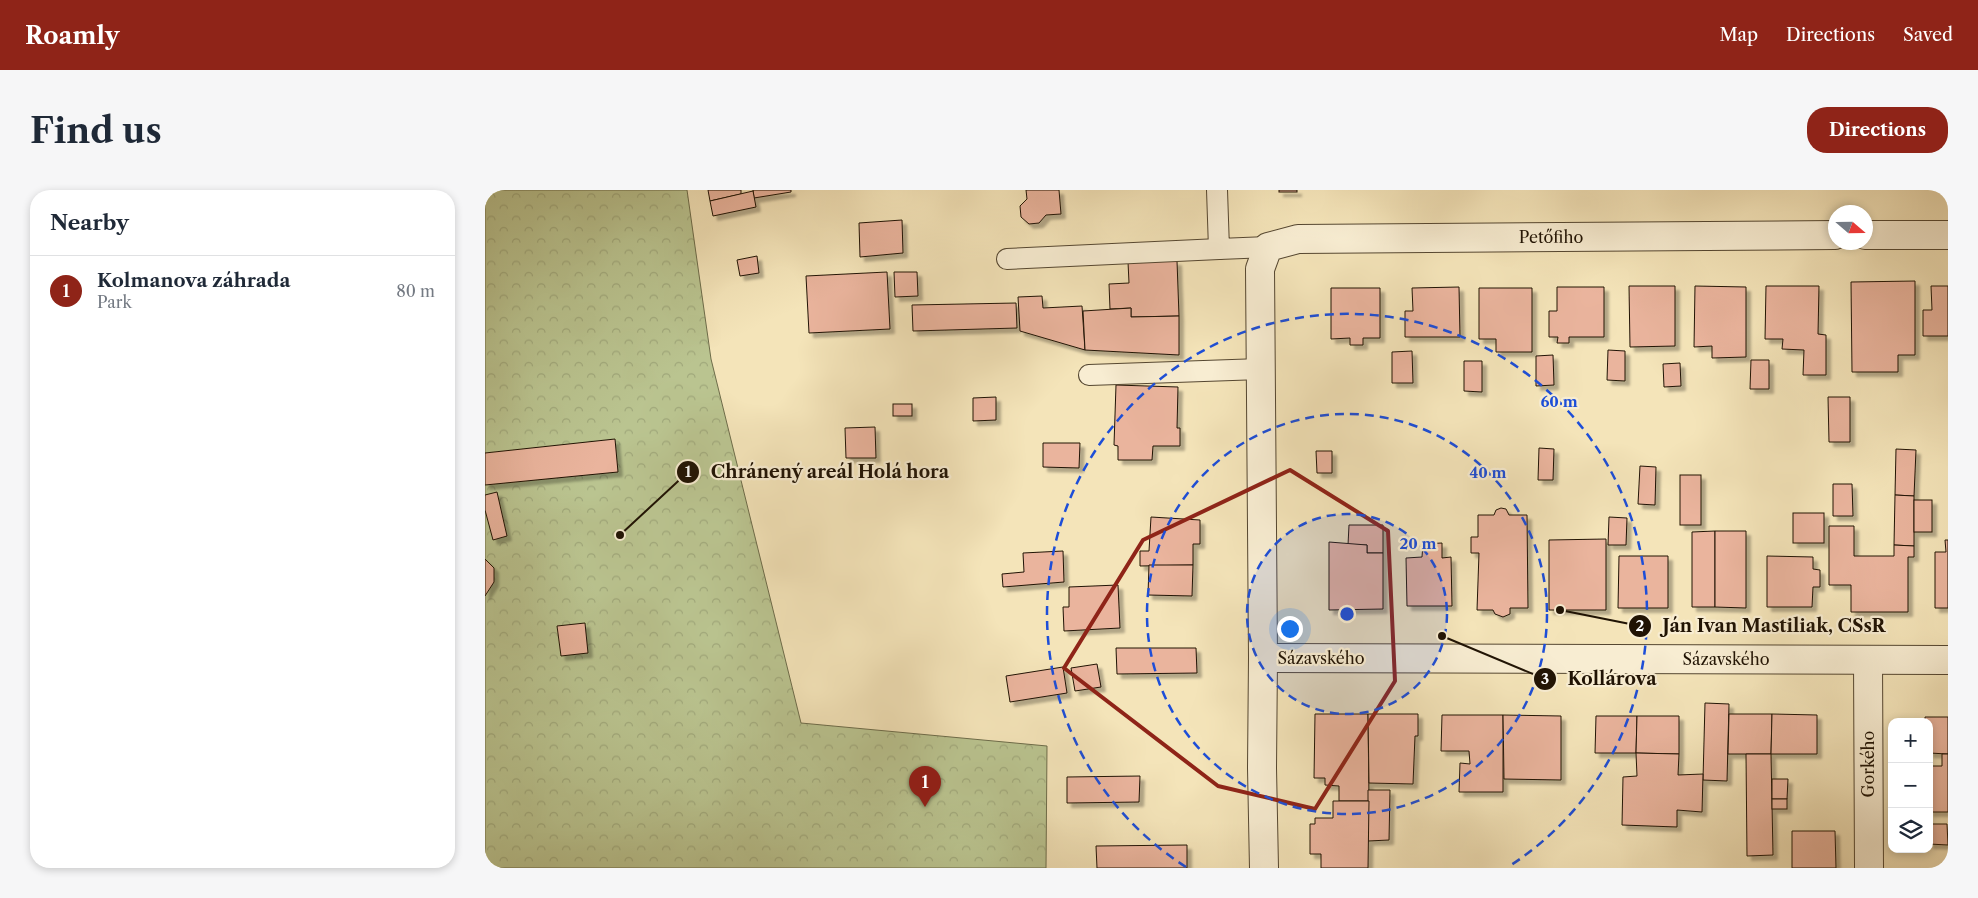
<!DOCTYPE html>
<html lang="en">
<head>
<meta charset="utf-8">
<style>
	:root { --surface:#fff; --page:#f6f6f7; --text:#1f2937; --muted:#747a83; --line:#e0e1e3; --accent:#8f2418 }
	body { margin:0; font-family:"Libre Caslon Text",serif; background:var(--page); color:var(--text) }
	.controls { position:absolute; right:15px; bottom:15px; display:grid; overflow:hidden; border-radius:10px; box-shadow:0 2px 8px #0003 }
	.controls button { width:45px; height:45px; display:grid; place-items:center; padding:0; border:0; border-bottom:1px solid var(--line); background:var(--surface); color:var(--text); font:25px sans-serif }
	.compass { position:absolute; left:1343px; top:15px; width:45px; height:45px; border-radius:50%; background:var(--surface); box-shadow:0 2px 8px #0003; rotate:110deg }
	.you { position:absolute; left:804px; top:438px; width:18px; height:18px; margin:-12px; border:4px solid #fff; border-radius:50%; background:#1a73e8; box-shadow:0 0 0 8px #1a73e833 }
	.badge { display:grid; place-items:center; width:32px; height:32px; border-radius:50%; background:var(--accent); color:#fff; font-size:16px; font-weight:700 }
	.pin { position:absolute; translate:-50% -41px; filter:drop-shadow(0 1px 2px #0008) }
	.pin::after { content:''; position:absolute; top:26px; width:18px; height:15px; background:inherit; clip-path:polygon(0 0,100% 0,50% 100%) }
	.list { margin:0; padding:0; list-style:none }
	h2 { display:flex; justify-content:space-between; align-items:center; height:65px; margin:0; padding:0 20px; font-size:21px }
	h2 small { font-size:16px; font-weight:400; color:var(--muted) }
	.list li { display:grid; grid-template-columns:32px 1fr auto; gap:15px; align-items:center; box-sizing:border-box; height:70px; padding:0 20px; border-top:1px solid var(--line) }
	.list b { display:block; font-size:19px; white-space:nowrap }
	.list p { margin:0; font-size:16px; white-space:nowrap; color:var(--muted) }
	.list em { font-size:16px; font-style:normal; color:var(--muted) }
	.icon { flex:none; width:28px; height:28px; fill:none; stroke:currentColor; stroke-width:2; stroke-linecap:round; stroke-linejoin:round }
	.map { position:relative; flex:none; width:1463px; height:678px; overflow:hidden; border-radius:20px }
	header { display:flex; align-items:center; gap:30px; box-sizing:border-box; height:70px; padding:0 25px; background:var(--accent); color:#fff }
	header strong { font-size:24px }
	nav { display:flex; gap:28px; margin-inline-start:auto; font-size:18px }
	.intro { display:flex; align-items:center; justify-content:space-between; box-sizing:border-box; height:120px; padding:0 30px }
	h1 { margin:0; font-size:35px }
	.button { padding:12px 22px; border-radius:20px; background:var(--accent); color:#fff; font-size:18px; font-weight:700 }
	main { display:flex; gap:30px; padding:0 30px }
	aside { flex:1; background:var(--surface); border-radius:20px; box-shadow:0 2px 8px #0003 }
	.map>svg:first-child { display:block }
	.park { fill:url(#park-crowns); stroke:#6d6c4a }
	.building { fill:#eab49d; stroke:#201304; filter:url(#shadow) }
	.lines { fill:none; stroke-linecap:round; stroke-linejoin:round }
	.service-casing { stroke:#554731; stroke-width:22 }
	.minor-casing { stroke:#554731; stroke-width:30 }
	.service { stroke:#f8edd2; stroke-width:20 }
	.minor { stroke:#f8edd2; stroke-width:28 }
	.marked { fill:none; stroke:#8f2418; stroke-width:4; stroke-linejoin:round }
	.ring { fill:none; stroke:#1d4ed8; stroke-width:2.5; stroke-dasharray:9 6 }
	.labels { text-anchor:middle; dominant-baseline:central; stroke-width:4.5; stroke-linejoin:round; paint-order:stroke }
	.street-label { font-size:16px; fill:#201304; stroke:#f8edd2 }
	.centre { fill:#1d4ed8; stroke:#f8edd2; stroke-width:2.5 }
	.ring-label { font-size:15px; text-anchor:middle; font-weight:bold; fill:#1d4ed8; stroke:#f8edd2; stroke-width:4.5; stroke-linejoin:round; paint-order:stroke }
	.leader { fill:none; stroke:#201304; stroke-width:2 }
	.callout-dot { fill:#201304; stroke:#f8edd2; stroke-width:2 }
	.mark-label { font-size:15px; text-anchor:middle; font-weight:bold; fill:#fff }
	.callout-label { font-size:18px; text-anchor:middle; font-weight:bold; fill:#201304; stroke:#f8edd2; stroke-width:4.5; stroke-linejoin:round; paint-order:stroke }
</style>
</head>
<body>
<header>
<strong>Roamly</strong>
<nav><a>Map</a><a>Directions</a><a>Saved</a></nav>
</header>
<div class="intro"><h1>Find us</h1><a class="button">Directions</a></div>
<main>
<aside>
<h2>Nearby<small></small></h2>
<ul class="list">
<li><span class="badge">1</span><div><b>Kolmanova záhrada</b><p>Park</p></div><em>80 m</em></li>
</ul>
</aside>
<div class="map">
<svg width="1463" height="678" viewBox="0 0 1463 678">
	<defs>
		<pattern id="park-crowns" width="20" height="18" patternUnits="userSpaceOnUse" patternTransform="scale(1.25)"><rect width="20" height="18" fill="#bac490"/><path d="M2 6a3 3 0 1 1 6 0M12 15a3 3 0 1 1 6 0" fill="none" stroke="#a0a87b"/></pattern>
		<filter id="shadow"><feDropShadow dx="4.5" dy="4.5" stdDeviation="1" flood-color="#0004"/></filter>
	</defs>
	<rect width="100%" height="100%" fill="#f4e4b9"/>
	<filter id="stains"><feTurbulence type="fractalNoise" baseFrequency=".004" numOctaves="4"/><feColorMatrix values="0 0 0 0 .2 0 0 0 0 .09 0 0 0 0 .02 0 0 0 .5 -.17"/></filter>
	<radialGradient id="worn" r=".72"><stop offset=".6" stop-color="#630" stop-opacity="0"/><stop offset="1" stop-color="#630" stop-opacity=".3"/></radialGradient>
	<polygon class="park" points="0,0 202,0 226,169 316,533 562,556 561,678 0,678"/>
	<g class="building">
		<polygon points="223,0 256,0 256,4 225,11"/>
		<polygon points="268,0 306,0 306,2 269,8"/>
		<polygon points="541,0 574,0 576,24 561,25 554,33 544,34 536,27 535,16 542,9"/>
		<rect x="794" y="0" width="18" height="2"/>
		<polygon points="268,1 271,17 228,26 225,11"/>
		<polygon points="417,30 418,63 375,67 374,33"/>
		<polygon points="272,66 274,83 255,86 252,70"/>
		<polygon points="692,71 694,126 646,127 646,118 625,119 624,94 644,93 643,72"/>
		<polygon points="402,82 405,139 324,143 321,86"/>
		<polygon points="409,82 432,82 433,106 410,107"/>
		<polygon points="1430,91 1430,165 1413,165 1413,182 1367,182 1366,92"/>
		<polygon points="1144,96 1190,96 1190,156 1145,157"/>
		<polygon points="1210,96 1261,97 1261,167 1227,168 1227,156 1209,157"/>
		<polygon points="1281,96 1334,96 1333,144 1341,145 1341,185 1318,185 1319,160 1297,159 1298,149 1280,149"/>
		<polygon points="1446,96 1463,96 1463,146 1438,146 1438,120 1447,120"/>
		<polygon points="974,97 975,147 920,147 920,121 928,121 927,98"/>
		<polygon points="1072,97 1119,97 1119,147 1084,147 1084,153 1072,153 1073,147 1064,147 1064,121 1072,121"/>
		<polygon points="846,98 895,98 895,148 878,148 878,155 865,155 865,148 846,149"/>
		<polygon points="994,98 1047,98 1047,162 1011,162 1011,149 994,149"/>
		<polygon points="557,106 558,118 597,116 600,160 535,141 533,107"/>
		<polygon points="531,113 532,138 428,141 427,115"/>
		<polygon points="646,118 646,127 694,126 694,165 600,160 598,121"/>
		<polygon points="1123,160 1140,161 1140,191 1122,190"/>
		<polygon points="927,161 928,193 907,193 907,162"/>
		<polygon points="1068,165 1069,195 1051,196 1051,166"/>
		<polygon points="1266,170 1284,170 1284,199 1265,199"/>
		<polygon points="979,171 997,171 997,202 979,201"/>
		<polygon points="1195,173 1196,196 1179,197 1178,174"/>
		<polygon points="631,195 693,197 692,238 695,238 695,256 668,256 667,270 633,270 633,256 629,255"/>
		<polygon points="511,207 511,230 488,231 488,208"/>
		<polygon points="1343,207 1365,207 1365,252 1344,252"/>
		<rect x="408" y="214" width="19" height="12"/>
		<polygon points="390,237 391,268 361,268 360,238"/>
		<polygon points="130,249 133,282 0,295 0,263"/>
		<polygon points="558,253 595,253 594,278 558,277"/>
		<polygon points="1054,258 1069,259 1068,290 1053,290"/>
		<polygon points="1411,259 1431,260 1429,306 1410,305"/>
		<polygon points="831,261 847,261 847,283 832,283"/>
		<polygon points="1155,276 1171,277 1170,315 1153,314"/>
		<rect x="1195" y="285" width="21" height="50"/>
		<polygon points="1348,294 1367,294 1368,326 1348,326"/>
		<polygon points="12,302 22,346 8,350 0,320 0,305"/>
		<polygon points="1410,305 1429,306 1429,356 1409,355"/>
		<rect x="1429" y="310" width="18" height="32"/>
		<polygon points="1016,318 1021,319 1024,325 1042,325 1043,418 1025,418 1025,424 1018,427 1010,424 1008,420 992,420 994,363 986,363 986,347 993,347 993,325 1009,325 1011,320"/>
		<rect x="1308" y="323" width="31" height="30"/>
		<polygon points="666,327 715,330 715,354 708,354 708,375 655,376 655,361 664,361"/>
		<polygon points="1124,327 1142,328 1141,355 1123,355"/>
		<polygon points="864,335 898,335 898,363 882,363 882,355 863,355"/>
		<polygon points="1344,336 1369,336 1369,366 1409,366 1409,355 1429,356 1429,367 1423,367 1423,422 1366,422 1366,395 1344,395"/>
		<polygon points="1230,341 1230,417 1207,417 1207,342"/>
		<polygon points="1230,341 1261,341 1261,418 1230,417"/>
		<polygon points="1121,349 1121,420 1064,420 1064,350"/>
		<polygon points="1460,350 1463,350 1463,418 1450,418 1450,362 1461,362"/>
		<polygon points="844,352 882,355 882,363 898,363 898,419 844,420"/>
		<polygon points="957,353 957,368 966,367 967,416 922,416 921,368 937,367 938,354"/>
		<polygon points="578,361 579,392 518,397 517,384 539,382 538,363"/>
		<polygon points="1134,366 1183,366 1183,418 1133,418"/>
		<polygon points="1282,366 1328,367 1328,379 1335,380 1335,397 1328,397 1327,417 1282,417"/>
		<polygon points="0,369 9,378 9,392 0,406"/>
		<polygon points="664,375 708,375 707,406 663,405"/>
		<polygon points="633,395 635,438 579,441 578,417 584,417 584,397"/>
		<polygon points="100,433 103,463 76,466 72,436"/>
		<polygon points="631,458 711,458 712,483 632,484"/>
		<polygon points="612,474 616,497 590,501 586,478"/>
		<polygon points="578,477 582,503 525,512 521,486"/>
		<polygon points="1220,513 1244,514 1242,591 1218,590"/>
		<polygon points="830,524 883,524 884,611 854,611 854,596 840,595 840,588 829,588"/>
		<polygon points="883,524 933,524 933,546 930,546 928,594 884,593"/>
		<polygon points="1244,524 1287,524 1286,564 1243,564"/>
		<polygon points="1287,524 1332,525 1332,564 1286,564"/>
		<polygon points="957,525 1018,525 1018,602 974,602 975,573 985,574 984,561 956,561"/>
		<polygon points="1018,525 1076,526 1076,590 1019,589"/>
		<polygon points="1111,526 1152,526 1151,563 1110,563"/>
		<polygon points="1152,526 1194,526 1194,564 1151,563"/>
		<polygon points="1440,527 1463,527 1463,564 1444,563 1444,532 1440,532"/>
		<polygon points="1151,563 1194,564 1193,585 1218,584 1217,622 1192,620 1192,637 1137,635 1138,587 1152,586"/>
		<polygon points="1261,564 1286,564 1288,665 1262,666"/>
		<polygon points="1457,564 1463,564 1463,622 1444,622 1444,576 1457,576"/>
		<polygon points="655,586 654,612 582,613 582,587"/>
		<polygon points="1287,589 1303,589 1302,609 1287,609"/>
		<polygon points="883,600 905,600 904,650 883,651"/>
		<rect x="1287" y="609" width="15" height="10"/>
		<polygon points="848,611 884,611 883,678 836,678 836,664 825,664 825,634 830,634 830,628 848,628"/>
		<polygon points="1444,634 1462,634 1463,655 1444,654"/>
		<polygon points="1307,641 1350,641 1351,678 1307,678"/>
		<polygon points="702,655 702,678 612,678 611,656"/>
	</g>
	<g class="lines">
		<defs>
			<g id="service">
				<polyline points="732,0 734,59 783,57"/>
				<polyline points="522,69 734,59"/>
				<polyline points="604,185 776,179"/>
			</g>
			<g id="minor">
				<polyline points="1380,45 1463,45"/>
				<polyline points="778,468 1463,470"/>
				<polyline points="1383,470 1384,678"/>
				<polyline points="779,678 777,578 778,468 775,79 783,57 813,49 1350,45"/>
			</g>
		</defs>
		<use href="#service" class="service-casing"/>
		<use href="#minor" class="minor-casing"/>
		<use href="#service" class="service"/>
		<use href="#minor" class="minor"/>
	</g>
	<path class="marked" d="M805,280L903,341L910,491L830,619L733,596L579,478L658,350Z"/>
	<circle cx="862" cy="424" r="100" fill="#1d4ed8" fill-opacity=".12"/>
	<g class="ring">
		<circle cx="862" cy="424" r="100"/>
		<circle cx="862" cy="424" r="200"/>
		<path d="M701 677A300 300 0 1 1 1023 677"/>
	</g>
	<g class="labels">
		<g class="street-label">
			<text x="1066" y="47">Petőfiho</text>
			<text x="836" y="468">Sázavského</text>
			<text x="1241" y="469">Sázavského</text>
			<text transform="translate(1383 574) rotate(-90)">Gorkého</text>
		</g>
	</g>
	<circle cx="862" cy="424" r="8" class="centre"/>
	<g class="ring-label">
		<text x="1074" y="217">60 m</text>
		<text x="1003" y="288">40 m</text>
		<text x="933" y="359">20 m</text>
	</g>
	<path class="leader" d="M135 345L203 282M1075 420L1155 436M957 446L1060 489"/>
	<g class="callout-dot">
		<circle cx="135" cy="345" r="5"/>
		<circle cx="1075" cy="420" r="5"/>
		<circle cx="957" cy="446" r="5"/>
		<circle cx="203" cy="282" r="12"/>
		<circle cx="1155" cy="436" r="12"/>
		<circle cx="1060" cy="489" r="12"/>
	</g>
	<g class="mark-label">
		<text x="203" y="287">1</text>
		<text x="1155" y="441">2</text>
		<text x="1060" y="494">3</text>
	</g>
	<g class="callout-label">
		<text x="345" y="288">Chránený areál Holá hora</text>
		<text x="1289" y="442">Ján Ivan Mastiliak, CSsR</text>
		<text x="1127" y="495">Kollárova</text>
	</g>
	<rect width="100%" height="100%" filter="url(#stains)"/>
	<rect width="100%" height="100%" fill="url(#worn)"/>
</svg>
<div class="controls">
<button>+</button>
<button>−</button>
<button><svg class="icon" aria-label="layers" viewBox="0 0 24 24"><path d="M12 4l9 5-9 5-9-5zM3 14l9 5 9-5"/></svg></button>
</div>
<svg class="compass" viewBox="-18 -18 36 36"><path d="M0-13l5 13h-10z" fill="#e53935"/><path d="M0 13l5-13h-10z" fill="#747a83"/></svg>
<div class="you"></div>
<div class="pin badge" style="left:440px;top:617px">1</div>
</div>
</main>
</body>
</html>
